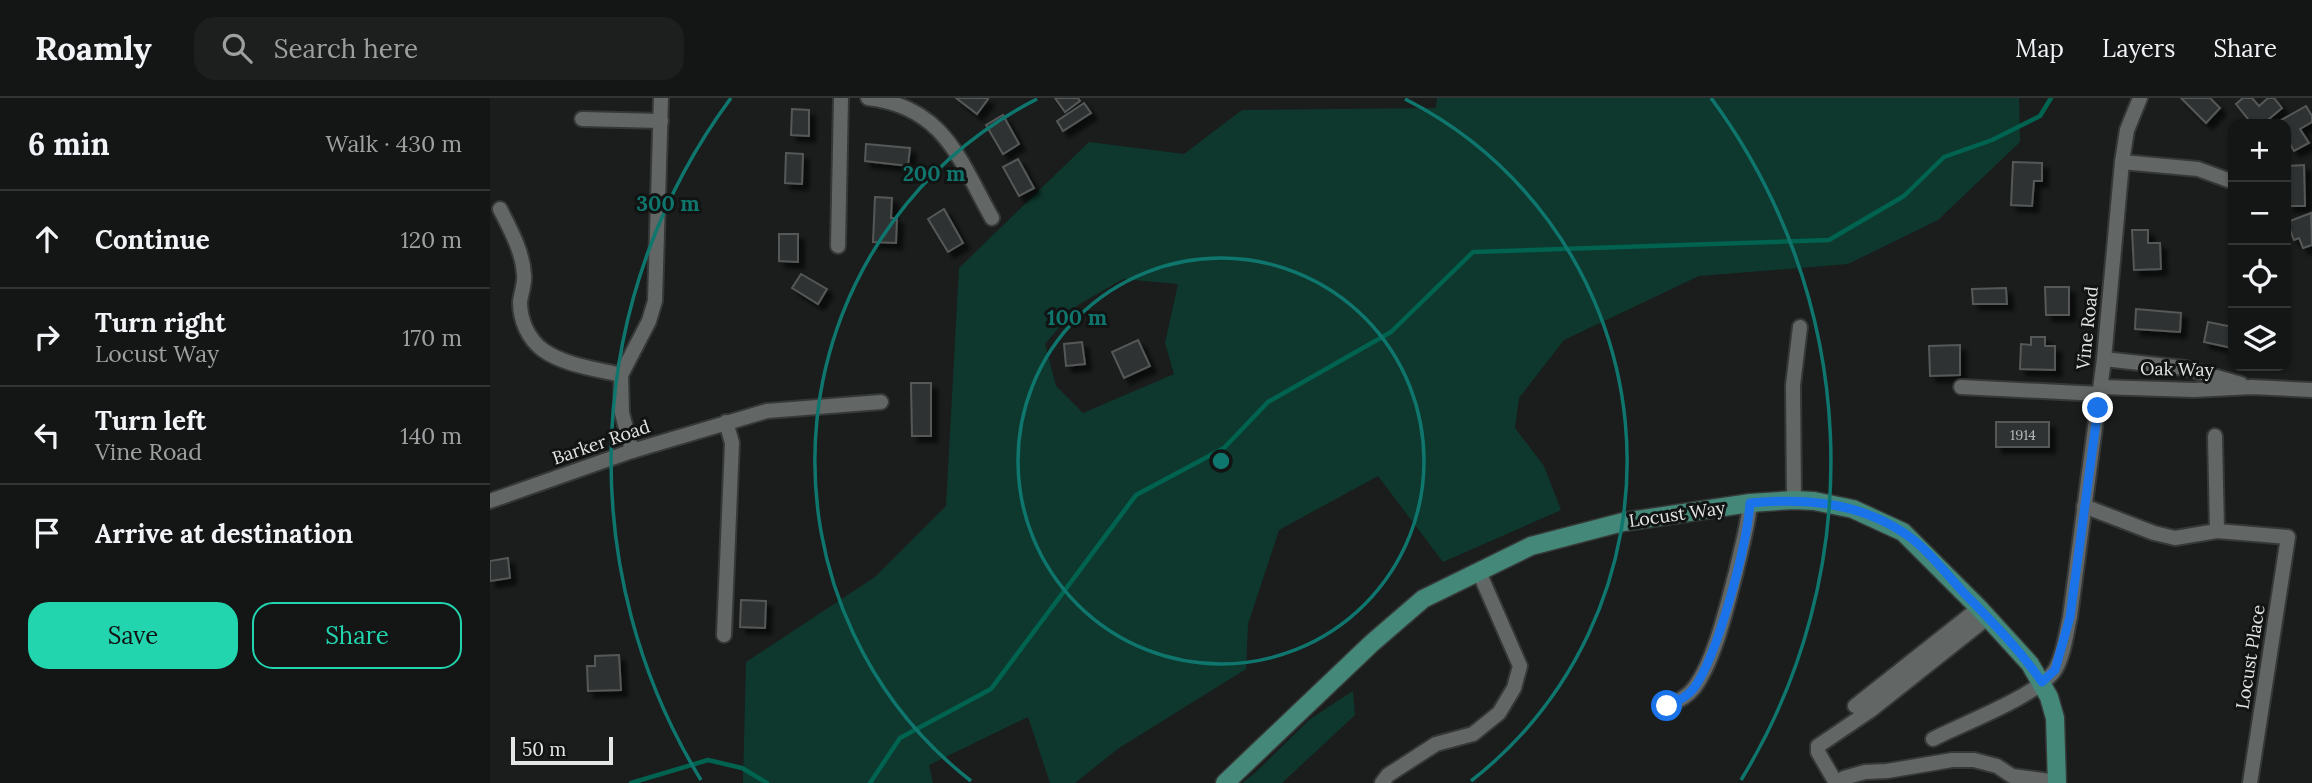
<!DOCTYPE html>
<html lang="en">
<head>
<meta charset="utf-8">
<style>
	:root { --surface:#141615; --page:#1d1f1e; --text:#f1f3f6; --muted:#9d9fa0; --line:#333534; --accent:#22d5af }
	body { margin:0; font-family:Lora,serif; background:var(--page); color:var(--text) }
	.controls { position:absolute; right:21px; top:21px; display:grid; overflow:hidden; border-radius:14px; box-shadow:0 2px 5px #0004 }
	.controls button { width:63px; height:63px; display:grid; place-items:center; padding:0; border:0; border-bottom:2px solid var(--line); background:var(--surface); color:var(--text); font:35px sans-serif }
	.scale { position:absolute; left:21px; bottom:18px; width:102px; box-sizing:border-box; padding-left:7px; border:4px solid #e4e6e5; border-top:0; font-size:19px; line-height:24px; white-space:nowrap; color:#e4e6e5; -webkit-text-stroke:5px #111413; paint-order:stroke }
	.stop { position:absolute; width:21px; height:21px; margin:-16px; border:5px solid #1a73e8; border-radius:50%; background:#fff }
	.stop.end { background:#1a73e8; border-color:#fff; box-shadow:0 2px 7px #0008 }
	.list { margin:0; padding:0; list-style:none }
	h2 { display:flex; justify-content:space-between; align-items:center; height:91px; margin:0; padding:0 28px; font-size:30px }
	h2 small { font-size:23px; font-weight:400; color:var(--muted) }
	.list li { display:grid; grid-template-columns:46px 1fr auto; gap:21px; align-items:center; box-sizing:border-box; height:98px; padding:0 28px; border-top:2px solid var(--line) }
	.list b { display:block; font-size:26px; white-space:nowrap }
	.list p { margin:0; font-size:23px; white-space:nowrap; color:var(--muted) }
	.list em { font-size:23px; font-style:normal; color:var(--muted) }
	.actions { display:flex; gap:14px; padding:21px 28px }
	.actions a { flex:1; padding:16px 0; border:2px solid var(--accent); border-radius:21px; text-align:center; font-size:24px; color:var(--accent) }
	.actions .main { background:var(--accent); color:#111 }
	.icon { flex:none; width:38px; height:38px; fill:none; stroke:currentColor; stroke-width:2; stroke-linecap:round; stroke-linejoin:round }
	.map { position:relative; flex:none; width:1822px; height:685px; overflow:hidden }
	header { display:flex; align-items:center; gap:42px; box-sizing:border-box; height:98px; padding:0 35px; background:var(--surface); border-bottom:2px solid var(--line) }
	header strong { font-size:33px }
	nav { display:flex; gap:38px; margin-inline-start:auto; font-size:24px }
	.search { width:490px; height:63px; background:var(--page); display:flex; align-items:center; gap:18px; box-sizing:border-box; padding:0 24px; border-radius:21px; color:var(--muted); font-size:26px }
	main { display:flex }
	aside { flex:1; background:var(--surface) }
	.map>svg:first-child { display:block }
	.green { fill:#0e382d; fill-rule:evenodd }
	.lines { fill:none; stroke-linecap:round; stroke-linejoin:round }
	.stream { stroke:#006350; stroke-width:4.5 }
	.building { fill:#2f3231; stroke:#545857; stroke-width:2; filter:url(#shadow) }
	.minor-casing { stroke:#363837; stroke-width:18 }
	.major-casing { stroke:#363837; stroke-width:21 }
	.minor { stroke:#626665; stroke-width:14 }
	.major { stroke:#438878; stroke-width:18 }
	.route { stroke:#1a73e8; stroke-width:9 }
	.ring { fill:none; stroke:#0f766e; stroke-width:3.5 }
	.labels { text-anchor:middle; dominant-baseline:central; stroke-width:6; stroke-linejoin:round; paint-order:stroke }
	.number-label { font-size:14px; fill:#b7b9b8 }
	.street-label { font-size:18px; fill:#e4e6e5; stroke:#111413 }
	.centre { fill:#0f766e; stroke:#111413; stroke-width:3.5 }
	.ring-label { font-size:21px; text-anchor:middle; font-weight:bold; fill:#0f766e; stroke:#111413; stroke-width:6; stroke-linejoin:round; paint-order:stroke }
</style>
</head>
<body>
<header>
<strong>Roamly</strong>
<div class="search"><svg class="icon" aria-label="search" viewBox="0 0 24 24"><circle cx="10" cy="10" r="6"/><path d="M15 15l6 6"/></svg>Search here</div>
<nav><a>Map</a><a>Layers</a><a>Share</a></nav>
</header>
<main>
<aside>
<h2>6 min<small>Walk · 430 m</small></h2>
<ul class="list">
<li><svg class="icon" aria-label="ahead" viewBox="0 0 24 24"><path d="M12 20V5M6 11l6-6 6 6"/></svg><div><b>Continue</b></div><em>120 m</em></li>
<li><svg class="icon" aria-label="right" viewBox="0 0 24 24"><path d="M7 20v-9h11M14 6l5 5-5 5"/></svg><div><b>Turn right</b><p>Locust Way</p></div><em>170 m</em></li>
<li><svg class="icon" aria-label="left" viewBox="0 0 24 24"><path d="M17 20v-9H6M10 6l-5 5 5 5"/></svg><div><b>Turn left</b><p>Vine Road</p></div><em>140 m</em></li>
<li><svg class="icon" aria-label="arrive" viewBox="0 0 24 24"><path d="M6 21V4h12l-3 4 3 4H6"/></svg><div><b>Arrive at destination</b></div></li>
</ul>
<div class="actions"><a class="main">Save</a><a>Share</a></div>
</aside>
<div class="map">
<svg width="1822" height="685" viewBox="0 0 1822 685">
	<defs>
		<filter id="shadow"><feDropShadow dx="6" dy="6" stdDeviation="2" flood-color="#0009"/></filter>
	</defs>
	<rect width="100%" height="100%" fill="#1a1d1c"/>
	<g class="green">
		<path d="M947,0H1529L1530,44L1448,122L1358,166L1209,178L1074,242L1029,300L1025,330L1054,368L1071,412L953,464L888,378L789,432L758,526L756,571L629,650L585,685H560L538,619L439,667L443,685H253L256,564L385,479L456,408L469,170L599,44L694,56L752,12L946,10ZM633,181L688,186L675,245L684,276L593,315L566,288L555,246L588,207Z"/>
		<polygon points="863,593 865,617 792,685 752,685 766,674 820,621"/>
	</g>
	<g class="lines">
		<g class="stream">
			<polyline points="141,685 218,662 252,670 277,685"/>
			<polyline points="380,685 410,640 501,591 646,397 734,350 778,304 901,234 983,154 1339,142 1414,98 1454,59 1502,42 1550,18 1561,0"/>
		</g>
	</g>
	<g class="building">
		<polygon points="466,0 496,0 498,1 487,16"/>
		<polygon points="565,0 588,0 590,3 575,14"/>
		<polygon points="1691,0 1720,0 1730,10 1716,25"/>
		<polygon points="1753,0 1762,0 1769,8 1778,0 1784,0 1792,10 1773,26 1762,26 1746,6"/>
		<polygon points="594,5 601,15 573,33 567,23"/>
		<polygon points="1816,8 1822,18 1822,24 1810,31 1819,45 1804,53 1796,39 1796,26 1789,26 1788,24"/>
		<polygon points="302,11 319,12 319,38 301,37"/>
		<polygon points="513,17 529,46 513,56 496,27"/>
		<polygon points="376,46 420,50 418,68 375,63"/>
		<polygon points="296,55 313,56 312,86 295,85"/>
		<polygon points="528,61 544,90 529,98 513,69"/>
		<polygon points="1523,64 1552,65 1552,83 1544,83 1542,108 1521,107"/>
		<polygon points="1814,67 1815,108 1798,108 1798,68"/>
		<polygon points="385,99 402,100 401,120 407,120 406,145 383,144"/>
		<polygon points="454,111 473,145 458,154 438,121"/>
		<polygon points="1821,115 1822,147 1813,150 1809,140 1804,142 1797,124"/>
		<polygon points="1642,132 1658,132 1658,145 1670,145 1671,171 1644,172"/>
		<polygon points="289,136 308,136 308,164 289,163"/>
		<polygon points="311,176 337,191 328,206 302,190"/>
		<polygon points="1555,189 1579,189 1579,217 1556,217"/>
		<polygon points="1516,190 1517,206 1483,206 1482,191"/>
		<polygon points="1646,211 1691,215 1690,234 1645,231"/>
		<polygon points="1718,224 1743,229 1742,250 1714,244"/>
		<polygon points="1541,239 1555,239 1555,248 1565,248 1565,272 1530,271 1531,246 1541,247"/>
		<polygon points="648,242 660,268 634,280 622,254"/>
		<polygon points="592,244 595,266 576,268 574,246"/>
		<polygon points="1470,247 1470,277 1440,278 1439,248"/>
		<polygon points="421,285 441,285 441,338 422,338"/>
		<rect x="1506" y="324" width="53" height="25"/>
		<polygon points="18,460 20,480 0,483 0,463"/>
		<polygon points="251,502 276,503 275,530 250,529"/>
		<polygon points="129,557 131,592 98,593 97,568 105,568 105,558"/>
	</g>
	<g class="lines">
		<defs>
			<g id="minor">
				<path d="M378,0C454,9 469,61 502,120"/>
				<polyline points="92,21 171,23"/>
				<polyline points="1632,64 1708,71 1738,82"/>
				<path d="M10,111C20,131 33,154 34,177C35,186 31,195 30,204C30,222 38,241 53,252C74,267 106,271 131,277"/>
				<polyline points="348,148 351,0"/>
				<polyline points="1614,261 1695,270 1751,286"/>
				<polyline points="1471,289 1610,296"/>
				<polyline points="1611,289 1704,292 1762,289 1822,292"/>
				<polyline points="1725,338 1727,433"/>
				<polyline points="142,353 132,315 131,277 159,223 165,203 171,0"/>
				<polyline points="1304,402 1303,287 1310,229"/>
				<polyline points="0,403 142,353 277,313 391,304"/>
				<polyline points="1594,408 1664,435 1685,440 1727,433 1798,439 1760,685"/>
				<polyline points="234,537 242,345 236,324"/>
				<path d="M1177,608C1187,604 1197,599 1204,590C1225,562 1237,508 1246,474C1251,451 1258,429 1260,405"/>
				<polyline points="1365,608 1489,510"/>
				<path d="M1443,641C1472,626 1549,597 1565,572C1574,557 1576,536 1580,519L1614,261L1632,64L1637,32L1650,0"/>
				<polyline points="892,685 898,677 946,646 983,636 1009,615 1024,590 1030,568 989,474"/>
				<polyline points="1346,685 1328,654 1328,648 1381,612 1497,520"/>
				<polyline points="1348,685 1354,680 1375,674 1397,673 1462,662 1484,662 1507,668 1522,678 1567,684"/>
			</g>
			<polyline id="major" points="735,685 882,545 933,501 1041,448 1133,424 1260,405 1304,402 1324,403 1363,411 1413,434 1489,510 1540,566 1559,599 1565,620 1567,685"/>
		</defs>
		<use href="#minor" class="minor-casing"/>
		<use href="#major" class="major-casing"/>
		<use href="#minor" class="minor"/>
		<use href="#major" class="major"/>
	</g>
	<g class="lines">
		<path class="route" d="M1177,608C1187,604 1197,599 1204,590C1228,557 1257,447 1260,405C1314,400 1368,404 1414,435C1437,450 1456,476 1475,496C1502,524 1530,552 1552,584L1565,572L1580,519L1608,310"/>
	</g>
	<g class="ring">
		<circle cx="731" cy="363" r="203"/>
		<path d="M481 683A406 406 0 0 1 547 1M915 1A406 406 0 0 1 981 683"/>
		<path d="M211 682A610 610 0 0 1 241 0M1221 0A610 610 0 0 1 1251 682"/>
	</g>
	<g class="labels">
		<g class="number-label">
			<text x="1533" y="337">1914</text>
		</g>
		<g class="street-label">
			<text transform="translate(1597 230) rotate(-84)">Vine Road</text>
			<text transform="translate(1687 271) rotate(1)">Oak Way</text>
			<text transform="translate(111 344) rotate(-19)">Barker Road</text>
			<text transform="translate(1187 416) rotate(-8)">Locust Way</text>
			<text transform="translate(1760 559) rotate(-81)">Locust Place</text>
		</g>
	</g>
	<circle cx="731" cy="363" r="10" class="centre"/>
	<g class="ring-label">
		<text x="444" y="83">200 m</text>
		<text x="178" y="113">300 m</text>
		<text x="587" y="227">100 m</text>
	</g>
</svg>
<div class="controls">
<button>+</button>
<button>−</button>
<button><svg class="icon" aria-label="locate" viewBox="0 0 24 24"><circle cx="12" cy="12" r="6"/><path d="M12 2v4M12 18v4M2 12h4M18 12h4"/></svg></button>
<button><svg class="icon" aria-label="layers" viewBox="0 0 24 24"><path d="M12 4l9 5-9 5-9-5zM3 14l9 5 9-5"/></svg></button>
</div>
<div class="scale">50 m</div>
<div class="stop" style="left:1177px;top:608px"></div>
<div class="stop end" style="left:1608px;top:310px"></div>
</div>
</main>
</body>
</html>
